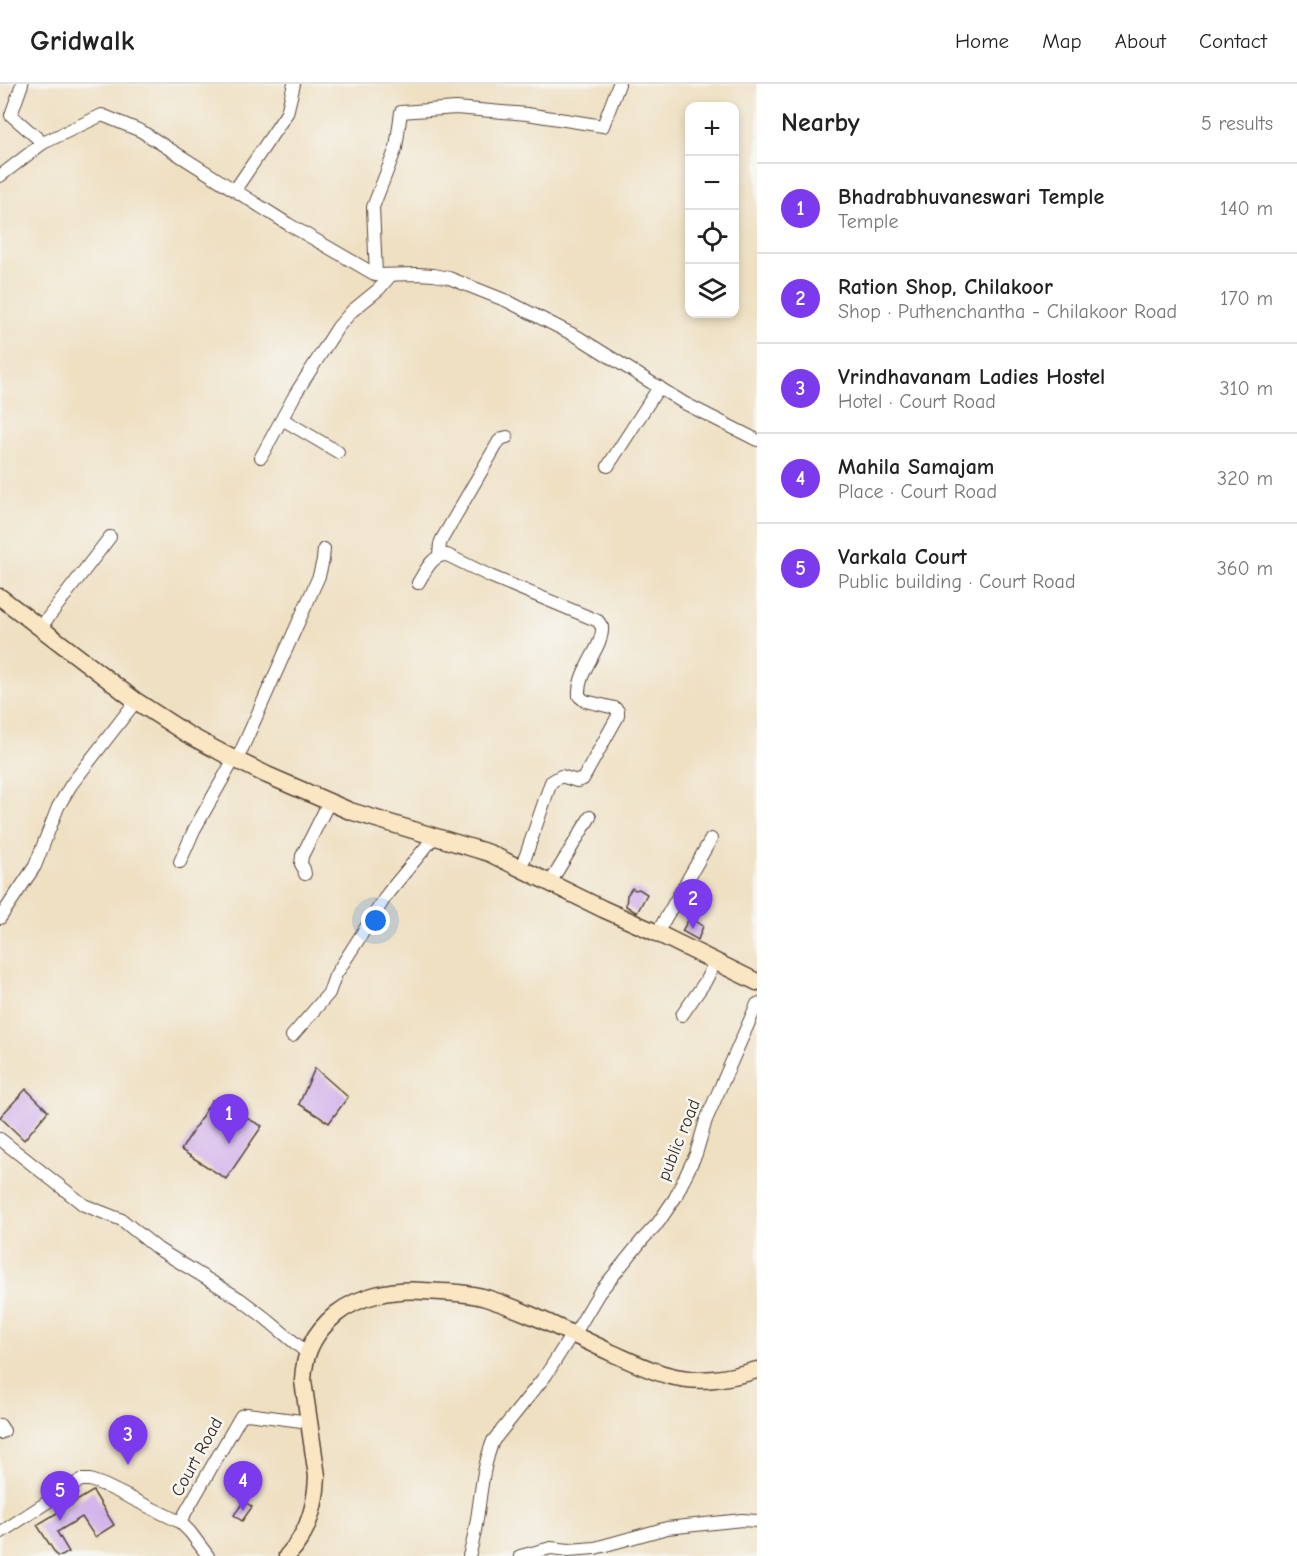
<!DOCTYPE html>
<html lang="en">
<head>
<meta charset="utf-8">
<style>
	:root { --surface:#fff; --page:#f6f6f6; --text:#222; --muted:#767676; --line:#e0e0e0; --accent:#7c3aed }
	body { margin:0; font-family:"Comic Neue",sans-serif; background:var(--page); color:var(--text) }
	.controls { position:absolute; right:18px; top:18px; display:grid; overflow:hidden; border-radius:12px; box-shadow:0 3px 9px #0003 }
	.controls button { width:54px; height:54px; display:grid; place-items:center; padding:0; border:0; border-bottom:2px solid var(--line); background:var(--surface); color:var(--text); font:30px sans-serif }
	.you { position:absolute; left:376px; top:837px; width:21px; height:21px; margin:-15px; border:4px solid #fff; border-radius:50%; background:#1a73e8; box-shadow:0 0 0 9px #1a73e833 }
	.badge { display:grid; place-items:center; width:39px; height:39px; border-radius:50%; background:var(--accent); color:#fff; font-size:20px; font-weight:700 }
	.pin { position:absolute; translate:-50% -50px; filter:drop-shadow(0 2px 3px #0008) }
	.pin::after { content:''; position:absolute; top:32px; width:21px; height:18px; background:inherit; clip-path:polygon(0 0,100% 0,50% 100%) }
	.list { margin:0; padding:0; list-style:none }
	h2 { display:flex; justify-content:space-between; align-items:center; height:78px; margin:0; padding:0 24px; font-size:26px }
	h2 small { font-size:20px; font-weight:400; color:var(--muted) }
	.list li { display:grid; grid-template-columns:39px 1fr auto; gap:18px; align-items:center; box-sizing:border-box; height:90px; padding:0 24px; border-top:2px solid var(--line) }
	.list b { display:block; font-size:22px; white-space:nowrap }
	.list p { margin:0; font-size:20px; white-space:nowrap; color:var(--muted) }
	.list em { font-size:20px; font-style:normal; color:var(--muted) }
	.icon { flex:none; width:33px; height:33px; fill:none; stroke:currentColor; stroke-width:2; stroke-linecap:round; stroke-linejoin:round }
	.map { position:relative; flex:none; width:757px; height:1472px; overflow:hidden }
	header { display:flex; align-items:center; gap:36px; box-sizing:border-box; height:84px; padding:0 30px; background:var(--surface); border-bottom:2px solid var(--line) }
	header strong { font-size:28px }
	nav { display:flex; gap:33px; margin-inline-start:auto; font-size:21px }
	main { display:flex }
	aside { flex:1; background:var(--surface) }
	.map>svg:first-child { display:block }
	.building { fill:#d2b0eb }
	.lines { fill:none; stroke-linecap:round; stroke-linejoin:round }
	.minor-casing { stroke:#564537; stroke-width:14 }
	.secondary-casing { stroke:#564537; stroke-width:19 }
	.minor { stroke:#fff; stroke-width:12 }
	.secondary { stroke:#fbe6c4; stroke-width:16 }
	.labels { text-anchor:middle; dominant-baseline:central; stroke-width:5; stroke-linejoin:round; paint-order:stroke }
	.street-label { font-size:18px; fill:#3b2a1e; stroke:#f6f6f2 }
</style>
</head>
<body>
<header>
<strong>Gridwalk</strong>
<nav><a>Home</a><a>Map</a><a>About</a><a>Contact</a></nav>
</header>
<main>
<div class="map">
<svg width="757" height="1472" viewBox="0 0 757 1472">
	<rect width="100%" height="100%" fill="#f6f6f2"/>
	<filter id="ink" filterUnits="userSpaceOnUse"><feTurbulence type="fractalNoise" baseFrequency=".0167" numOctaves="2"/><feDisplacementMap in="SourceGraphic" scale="12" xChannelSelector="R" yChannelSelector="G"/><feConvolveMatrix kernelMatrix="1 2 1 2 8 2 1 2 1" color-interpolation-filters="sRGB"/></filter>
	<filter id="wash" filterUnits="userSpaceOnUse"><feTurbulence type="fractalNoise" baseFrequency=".008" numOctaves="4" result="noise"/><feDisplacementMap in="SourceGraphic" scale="24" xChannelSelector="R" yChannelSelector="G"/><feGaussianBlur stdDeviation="1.35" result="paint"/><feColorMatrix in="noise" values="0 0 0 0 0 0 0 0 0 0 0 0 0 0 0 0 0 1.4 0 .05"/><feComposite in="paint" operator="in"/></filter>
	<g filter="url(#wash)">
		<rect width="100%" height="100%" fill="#efe0c2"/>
		<g id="blocks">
			<g class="building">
				<polygon points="632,804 635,806 639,805 647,810 637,829 626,822 627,811"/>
				<polygon points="690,833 703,842 698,856 682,847"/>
				<polygon points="315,984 348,1013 329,1039 299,1020"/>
				<polygon points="26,1005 48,1027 24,1056 0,1033"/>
				<polygon points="212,1016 262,1042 226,1095 181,1066"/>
				<polygon points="93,1407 114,1441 95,1453 82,1433 57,1448 69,1468 62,1472 57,1472 37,1441"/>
				<polygon points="244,1417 252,1423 242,1437 234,1431"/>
			</g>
		</g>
	</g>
	<g filter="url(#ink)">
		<use href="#blocks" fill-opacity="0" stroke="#564537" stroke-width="1.5"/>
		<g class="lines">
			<defs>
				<g id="minor">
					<polyline points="22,0 11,31 43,59"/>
					<polyline points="0,92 43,59 102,31 141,47 288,140 376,191 417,190 434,191 449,194 507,217 578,253 684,319 757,356"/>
					<polyline points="235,106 287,29 294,0"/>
					<polyline points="376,191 373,123 396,64 401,28 456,24 527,30 603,42 619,0"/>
					<polyline points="282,335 338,368"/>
					<polyline points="261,373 296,309 338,243 352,227 379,205 391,191"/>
					<polyline points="608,382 659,303"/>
					<polyline points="439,471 440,460 442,455 499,357 503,354 507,353"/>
					<path d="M418,499C425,488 432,470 447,471L490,492L598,537L602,543C604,563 577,586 579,612L585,617L615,624L618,627V632L583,695L577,697L561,692L551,698L526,771L520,784"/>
					<polyline points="40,544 110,453"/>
					<polyline points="237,676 319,492 323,476 324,465"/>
					<polyline points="180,778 194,746 234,675"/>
					<polyline points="305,790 304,785 301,780 302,772 329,718"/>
					<polyline points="550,799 590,733"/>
					<polyline points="0,834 35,782 58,723 71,701 136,617"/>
					<polyline points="657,849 711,755"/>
					<polyline points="682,931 705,898 715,878"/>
					<polyline points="292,952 329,909 335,892 388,809 435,752"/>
					<polyline points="0,1055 84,1121 122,1136 158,1165 240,1215 264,1233 307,1269"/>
					<polyline points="574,1251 599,1209 643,1155 658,1139 675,1114 696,1070 706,1036 757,920"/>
					<polyline points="0,1341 4,1347 0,1349"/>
					<polyline points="180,1438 241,1332 247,1330 309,1338"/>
					<polyline points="0,1449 81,1396 90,1396 104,1401 180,1438 190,1448 208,1472"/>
					<path d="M469,1472C481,1435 478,1394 493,1357L546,1291L572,1250"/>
					<polyline points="520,1472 551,1464 569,1466 595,1464 667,1444 742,1436 757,1437"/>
				</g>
				<g id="secondary">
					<polyline points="0,513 136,617 187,650 226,671 267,691 350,727 489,769 603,825 657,849 757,898"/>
					<path d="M287,1472C308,1450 316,1421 317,1392L303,1297C304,1268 314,1249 336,1230C360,1211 393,1205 423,1207C443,1208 467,1208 486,1214C530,1228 571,1250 612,1269C630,1277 648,1286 667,1291C699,1300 726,1295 757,1286"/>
				</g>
			</defs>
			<use href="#minor" class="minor-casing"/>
			<use href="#secondary" class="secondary-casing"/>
			<use href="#minor" class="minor"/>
			<use href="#secondary" class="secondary"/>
		</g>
	</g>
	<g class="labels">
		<g class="street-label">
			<text transform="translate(679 1056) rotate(-68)">public road</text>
			<text transform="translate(197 1373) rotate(-61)">Court Road</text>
		</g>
	</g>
</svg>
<div class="controls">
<button>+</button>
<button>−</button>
<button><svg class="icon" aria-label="locate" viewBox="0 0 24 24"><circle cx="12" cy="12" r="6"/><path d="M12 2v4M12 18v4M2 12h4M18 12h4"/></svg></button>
<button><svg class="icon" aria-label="layers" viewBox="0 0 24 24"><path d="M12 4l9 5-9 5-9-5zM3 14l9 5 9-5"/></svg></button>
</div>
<div class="you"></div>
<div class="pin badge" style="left:229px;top:1060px">1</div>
<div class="pin badge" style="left:693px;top:845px">2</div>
<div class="pin badge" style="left:128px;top:1381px">3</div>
<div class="pin badge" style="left:243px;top:1427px">4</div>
<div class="pin badge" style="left:60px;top:1437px">5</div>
</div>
<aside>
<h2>Nearby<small>5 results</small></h2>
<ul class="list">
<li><span class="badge">1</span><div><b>Bhadrabhuvaneswari Temple</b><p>Temple</p></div><em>140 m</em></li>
<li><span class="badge">2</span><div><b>Ration Shop, Chilakoor</b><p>Shop · Puthenchantha - Chilakoor Road</p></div><em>170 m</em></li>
<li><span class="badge">3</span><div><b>Vrindhavanam Ladies Hostel</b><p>Hotel · Court Road</p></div><em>310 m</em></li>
<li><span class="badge">4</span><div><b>Mahila Samajam</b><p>Place · Court Road</p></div><em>320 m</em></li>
<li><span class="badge">5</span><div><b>Varkala Court</b><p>Public building · Court Road</p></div><em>360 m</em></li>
</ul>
</aside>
</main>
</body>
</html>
